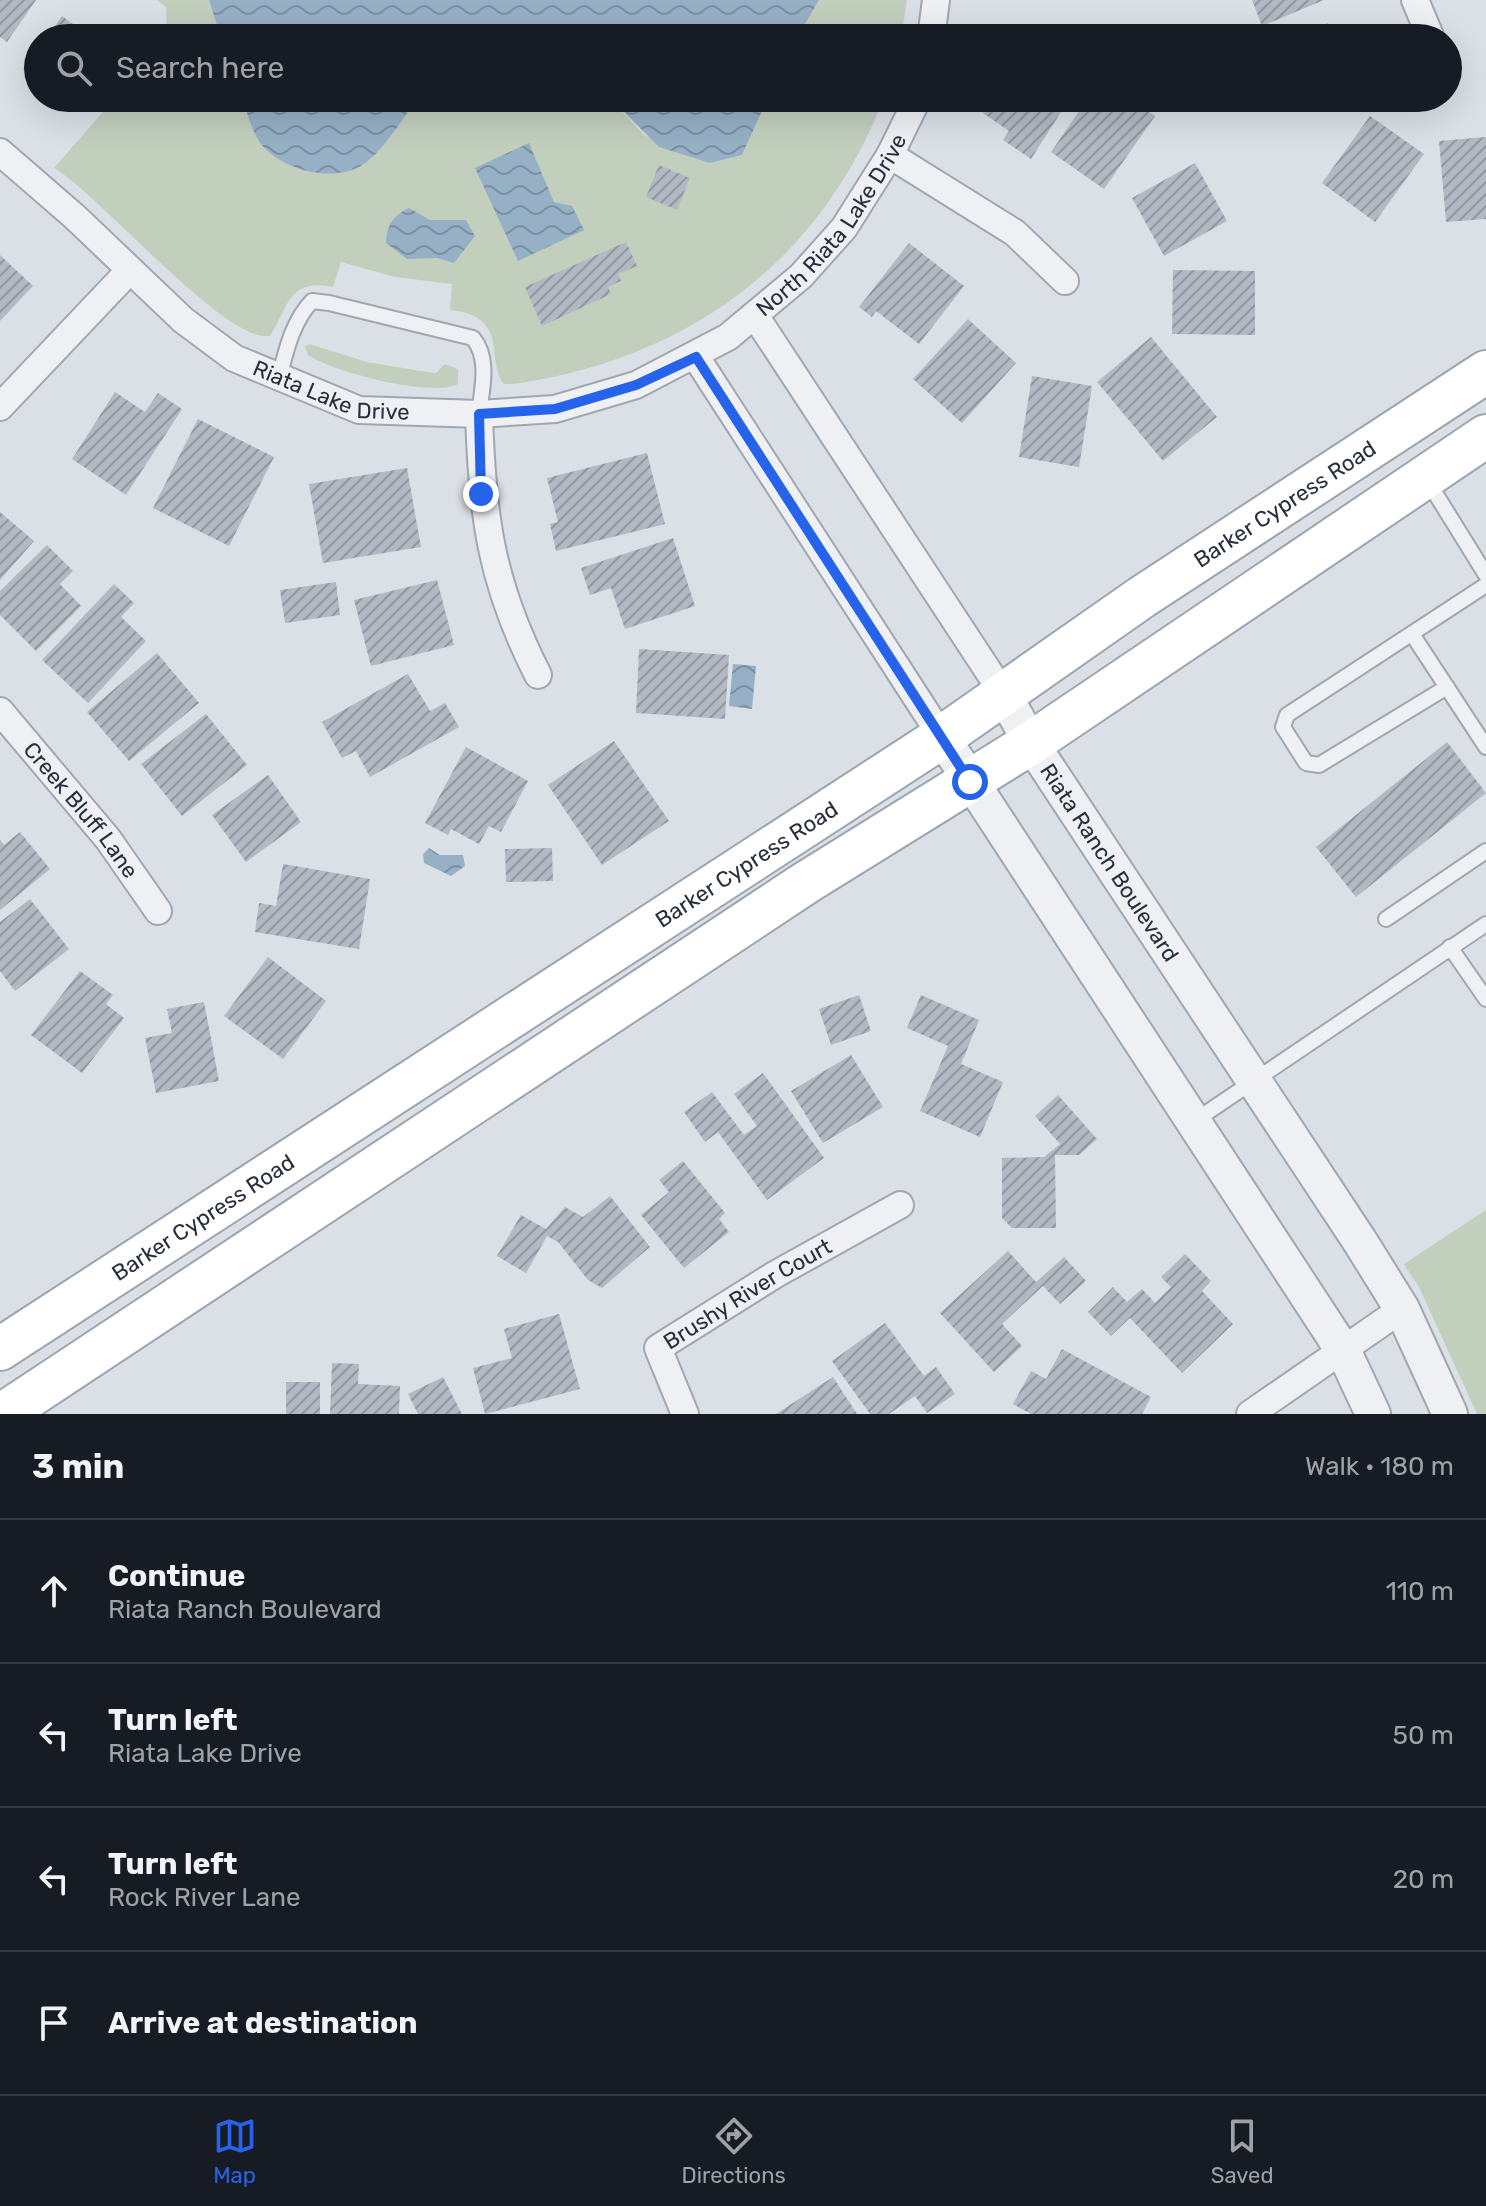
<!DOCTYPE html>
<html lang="en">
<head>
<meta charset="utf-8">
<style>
	:root { --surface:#171b24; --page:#242831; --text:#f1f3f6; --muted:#9ea1a6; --line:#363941; --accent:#2563eb }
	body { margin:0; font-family:Rubik,sans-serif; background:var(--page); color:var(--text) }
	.stop { position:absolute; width:24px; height:24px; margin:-18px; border:6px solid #2563eb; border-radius:50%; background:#fff }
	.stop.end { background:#2563eb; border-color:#fff; box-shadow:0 2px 8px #0008 }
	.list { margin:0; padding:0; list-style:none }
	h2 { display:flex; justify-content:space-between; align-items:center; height:104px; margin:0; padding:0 32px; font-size:34px }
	h2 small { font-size:26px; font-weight:400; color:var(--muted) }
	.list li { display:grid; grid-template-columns:52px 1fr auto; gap:24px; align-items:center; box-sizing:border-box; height:144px; padding:0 32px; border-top:2px solid var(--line) }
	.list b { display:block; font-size:30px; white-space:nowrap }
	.list p { margin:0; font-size:26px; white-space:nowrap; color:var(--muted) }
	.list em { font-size:26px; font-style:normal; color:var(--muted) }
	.icon { flex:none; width:44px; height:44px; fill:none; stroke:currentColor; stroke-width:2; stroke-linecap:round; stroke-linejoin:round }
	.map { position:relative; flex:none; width:1486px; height:1414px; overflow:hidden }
	.search { position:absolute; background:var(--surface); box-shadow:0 8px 32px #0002; left:24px; right:24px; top:24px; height:88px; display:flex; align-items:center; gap:20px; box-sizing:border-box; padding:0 28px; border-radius:44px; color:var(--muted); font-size:30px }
	.sheet { height:680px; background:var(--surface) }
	nav { display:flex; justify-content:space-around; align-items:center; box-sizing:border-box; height:112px; border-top:2px solid var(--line); background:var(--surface); font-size:22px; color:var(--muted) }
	nav a { display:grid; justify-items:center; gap:4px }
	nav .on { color:var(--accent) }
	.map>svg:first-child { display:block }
	.green { fill:#c2cfbd }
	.water { fill:url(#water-waves) }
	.building { fill:url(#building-hatch) }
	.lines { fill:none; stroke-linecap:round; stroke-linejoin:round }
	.service-casing { stroke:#a1a7af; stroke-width:18 }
	.minor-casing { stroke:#a1a7af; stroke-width:30 }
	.tertiary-casing { stroke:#a1a7af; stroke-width:38 }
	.primary-casing { stroke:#9ba5b1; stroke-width:46 }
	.service { stroke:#eef0f4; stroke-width:14 }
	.minor { stroke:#eef0f4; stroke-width:26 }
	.tertiary { stroke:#eef0f4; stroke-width:34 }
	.primary { stroke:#fff; stroke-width:42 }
	.route { stroke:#2563eb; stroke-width:10 }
	.labels { text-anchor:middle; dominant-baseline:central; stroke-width:6; stroke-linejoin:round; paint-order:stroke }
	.street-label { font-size:22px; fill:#262f3b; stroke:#ebeff4 }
</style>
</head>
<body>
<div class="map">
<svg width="1486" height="1414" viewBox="0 0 1486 1414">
	<defs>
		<pattern id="water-waves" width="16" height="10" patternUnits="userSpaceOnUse" patternTransform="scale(2)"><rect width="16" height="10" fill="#96b0c6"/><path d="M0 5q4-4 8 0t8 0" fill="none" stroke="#7a90a2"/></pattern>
		<pattern id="building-hatch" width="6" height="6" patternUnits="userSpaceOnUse" patternTransform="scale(2)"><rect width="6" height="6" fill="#b3b9c2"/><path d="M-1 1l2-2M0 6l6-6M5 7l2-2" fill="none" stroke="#91979f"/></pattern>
	</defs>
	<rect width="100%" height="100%" fill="#dbe0e6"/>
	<g class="green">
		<polygon points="157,0 209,0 221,38 167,38 166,7"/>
		<polygon points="819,0 907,0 901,38 797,38"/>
		<path d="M115,98H242L247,114L369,161L418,98H610L644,135L688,155L710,163L742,155L768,98H884C819,264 687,359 513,384H504C485,361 511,316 450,310L452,284L395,277L341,262L333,287C288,278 289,307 270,336C226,344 99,194 54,168Z"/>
		<path d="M309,344L367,362L427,372L436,373L445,364L458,369V384C432,398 333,372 308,355L305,347Z"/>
		<polygon points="1486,1210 1486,1414 1477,1414 1419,1287 1404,1264"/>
	</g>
	<g class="water">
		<polygon points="209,0 819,0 797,38 221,38"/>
		<path d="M242,98H418C403,118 387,145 368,161C339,185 284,172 261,144C252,132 247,112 242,98Z"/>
		<polygon points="610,98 768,98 742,155 710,163 659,147"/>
		<polygon points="529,143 554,202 572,206 584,230 518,261 475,168"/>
		<path d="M409,208L430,220H466L475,236L454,263L437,258L407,259L386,243C387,224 393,216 409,208Z"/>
		<polygon points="733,664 756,666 752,709 729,706"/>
		<polygon points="429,848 440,855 463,855 465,866 451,876 424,863 423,854"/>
	</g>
	<g class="building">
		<polygon points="0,0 36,0 7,42 0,37"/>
		<polygon points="1252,0 1324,0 1262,26"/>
		<polygon points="62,16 92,38 46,38"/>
		<polygon points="1328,23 1336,38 1301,38"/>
		<polygon points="38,48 38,81 23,69"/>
		<polygon points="993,98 1070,98 1031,159 1003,140 1009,131 983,113"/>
		<polygon points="1088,98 1129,98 1155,116 1104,189 1051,152"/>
		<polygon points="1288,98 1321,98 1295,111"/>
		<polygon points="1370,116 1424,154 1375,222 1322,183"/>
		<polygon points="1486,137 1486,219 1446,222 1439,141"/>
		<polygon points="1195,163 1227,221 1164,256 1132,198"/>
		<polygon points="659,165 690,178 677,210 646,197"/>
		<polygon points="626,242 637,266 618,274 621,281 608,287 611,294 542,326 525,287"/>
		<polygon points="909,243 964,286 919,344 876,311 872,317 859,307"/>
		<polygon points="0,255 33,286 0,321"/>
		<polygon points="1173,270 1255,271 1255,335 1172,334"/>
		<polygon points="968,319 1016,363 962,423 913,379"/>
		<polygon points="1151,337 1217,417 1163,461 1097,382"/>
		<polygon points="1032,376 1092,386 1079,467 1019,457"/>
		<polygon points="115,392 145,412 158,393 182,409 126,495 72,459"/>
		<polygon points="198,419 274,457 229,546 153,508"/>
		<polygon points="647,453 665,524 556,551 550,524 558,522 547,478"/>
		<polygon points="407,468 421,547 323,563 309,484"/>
		<polygon points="0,512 34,541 0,580"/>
		<polygon points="673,538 695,606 625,629 611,588 590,595 581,568"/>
		<polygon points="47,545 73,571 60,584 81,606 36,651 0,615 0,591"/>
		<polygon points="437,580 454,645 371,666 354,600"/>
		<polygon points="336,582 340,615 285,623 280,590"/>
		<polygon points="114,584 134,603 121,617 146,641 88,703 42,660"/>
		<polygon points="639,649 729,655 725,719 636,713"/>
		<polygon points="157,653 199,703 129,761 87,712"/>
		<polygon points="408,674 430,711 445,703 459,727 370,777 356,751 342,758 322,722"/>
		<polygon points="206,714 247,765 182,816 141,764"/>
		<polygon points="614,741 669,821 602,865 548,785"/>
		<polygon points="1447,742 1486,793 1356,897 1316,847"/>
		<polygon points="466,747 528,781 501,832 489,826 479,844 451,829 448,835 425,823"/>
		<polygon points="268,775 301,822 246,862 212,815"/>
		<polygon points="20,832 50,869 0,910 0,840 4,845"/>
		<polygon points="552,848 553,881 506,882 505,849"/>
		<polygon points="283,864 370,879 359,949 255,932 259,903 276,906"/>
		<polygon points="30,899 69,949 15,991 0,971 0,922"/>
		<polygon points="268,957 326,1001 283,1059 224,1016"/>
		<polygon points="80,971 113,995 106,1004 124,1018 82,1073 31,1035"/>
		<polygon points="859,995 871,1031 831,1045 819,1009"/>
		<polygon points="921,995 979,1020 961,1064 1003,1082 980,1137 920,1111 948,1046 907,1028"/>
		<polygon points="204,1002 219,1081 156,1093 145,1038 172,1033 167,1009"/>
		<polygon points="851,1055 883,1107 823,1143 791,1091"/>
		<polygon points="763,1073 824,1158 767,1200 718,1132 705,1142 684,1112 712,1092 744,1135 757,1126 734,1094"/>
		<polygon points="1058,1095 1097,1139 1079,1155 1055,1155 1056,1228 1012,1228 1002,1218 1002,1158 1044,1157 1060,1144 1035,1116"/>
		<polygon points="683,1161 725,1213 719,1219 729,1232 684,1268 641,1215 669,1192 659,1180"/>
		<polygon points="610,1196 650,1247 602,1288 588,1280 558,1242 547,1236 526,1273 497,1256 521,1215 546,1229 565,1207 583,1217"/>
		<polygon points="1008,1251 1036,1282 1064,1257 1086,1281 1060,1304 1043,1286 1002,1324 1022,1346 994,1372 940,1313"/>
		<polygon points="1185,1254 1211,1281 1202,1291 1233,1324 1182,1373 1130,1318 1111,1336 1088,1312 1113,1287 1127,1302 1142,1289 1155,1303 1171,1287 1161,1277"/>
		<polygon points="559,1314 580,1389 485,1414 473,1368 512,1358 504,1329"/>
		<polygon points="885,1323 924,1376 936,1367 955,1394 927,1413 915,1396 889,1414 870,1414 832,1361"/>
		<polygon points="1062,1349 1151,1397 1142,1414 1031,1414 1013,1404 1031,1371 1046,1379"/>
		<polygon points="332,1363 359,1364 358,1384 400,1386 399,1414 330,1414"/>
		<polygon points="443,1377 462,1414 418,1414 408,1394"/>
		<polygon points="833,1377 857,1414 776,1414"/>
		<rect x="286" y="1382" width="34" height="32"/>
	</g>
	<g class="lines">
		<defs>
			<g id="service">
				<path d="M279,378C286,351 292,322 312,301L329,303L473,338C490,359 482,388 479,414"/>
				<polyline points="1427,480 1486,575"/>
				<polyline points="1412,634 1486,747"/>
				<polyline points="1447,687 1319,765 1306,763 1283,727 1287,715 1486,585"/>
				<polyline points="1386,919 1486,851"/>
				<polyline points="1450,947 1486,999"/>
				<polyline points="1193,1122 1486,924"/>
			</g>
			<g id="minor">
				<polyline points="1415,0 1431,38"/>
				<polyline points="931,38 936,0"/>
				<path id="s1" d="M0,152L75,217L183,320L234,358L359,410L479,414L555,409L636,385L728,337L801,276L844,228L890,155L918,98"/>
				<polyline points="890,155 1015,233 1065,281"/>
				<polyline points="756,317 1004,695"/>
				<polyline points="696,357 942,737"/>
				<polyline points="0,407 130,270"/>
				<path d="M479,414C482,516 491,583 538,675"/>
				<path id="s2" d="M0,711L108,839L158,911"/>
				<path id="s3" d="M685,1414L658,1348L776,1274L900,1205"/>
				<polyline points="1250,1414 1402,1309"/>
			</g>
			<g id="tertiary">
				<path id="s4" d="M1004,695L1031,743L1361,1243L1402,1309L1450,1414"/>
				<polyline points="942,737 1344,1352 1373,1414"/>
			</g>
			<g id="primary">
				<path id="s5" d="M0,1349L942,737L1142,597L1486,372"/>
				<polyline points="3,1414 807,882 1031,743 1486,436"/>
			</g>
		</defs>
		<use href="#service" class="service-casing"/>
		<use href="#minor" class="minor-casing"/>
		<use href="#tertiary" class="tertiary-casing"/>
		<use href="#primary" class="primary-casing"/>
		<use href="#service" class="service"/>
		<use href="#minor" class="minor"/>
		<use href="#tertiary" class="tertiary"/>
		<use href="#primary" class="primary"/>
	</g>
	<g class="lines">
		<polyline class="route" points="481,494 479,414 555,409 636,385 696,357 970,782"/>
	</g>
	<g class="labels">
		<g class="street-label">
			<text stroke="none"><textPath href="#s1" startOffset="986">North Riata Lake Drive</textPath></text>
			<text stroke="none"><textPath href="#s1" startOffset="416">Riata Lake Drive</textPath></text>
			<text stroke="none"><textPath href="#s5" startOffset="1538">Barker Cypress Road</textPath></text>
			<text stroke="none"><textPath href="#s2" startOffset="128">Creek Bluff Lane</textPath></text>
			<text stroke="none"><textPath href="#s4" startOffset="198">Riata Ranch Boulevard</textPath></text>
			<text stroke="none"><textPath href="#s5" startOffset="890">Barker Cypress Road</textPath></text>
			<text stroke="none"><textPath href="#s5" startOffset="242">Barker Cypress Road</textPath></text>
			<text stroke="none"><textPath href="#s3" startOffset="176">Brushy River Court</textPath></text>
		</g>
	</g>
</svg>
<div class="stop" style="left:970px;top:782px"></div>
<div class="stop end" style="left:481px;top:494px"></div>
<div class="search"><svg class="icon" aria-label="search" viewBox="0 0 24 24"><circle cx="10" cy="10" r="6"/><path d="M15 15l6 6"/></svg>Search here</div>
</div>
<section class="sheet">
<h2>3 min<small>Walk · 180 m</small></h2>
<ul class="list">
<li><svg class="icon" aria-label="ahead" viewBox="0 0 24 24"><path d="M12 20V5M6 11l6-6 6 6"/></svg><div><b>Continue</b><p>Riata Ranch Boulevard</p></div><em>110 m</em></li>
<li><svg class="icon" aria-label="left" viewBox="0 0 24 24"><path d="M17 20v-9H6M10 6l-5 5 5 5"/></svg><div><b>Turn left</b><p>Riata Lake Drive</p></div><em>50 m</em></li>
<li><svg class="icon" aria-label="left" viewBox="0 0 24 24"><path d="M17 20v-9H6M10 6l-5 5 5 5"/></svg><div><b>Turn left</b><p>Rock River Lane</p></div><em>20 m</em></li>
<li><svg class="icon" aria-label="arrive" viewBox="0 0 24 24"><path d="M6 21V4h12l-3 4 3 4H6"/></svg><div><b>Arrive at destination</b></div></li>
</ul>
</section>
<nav>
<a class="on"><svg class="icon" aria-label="map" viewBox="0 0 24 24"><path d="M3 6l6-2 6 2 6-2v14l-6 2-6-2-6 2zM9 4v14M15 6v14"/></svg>Map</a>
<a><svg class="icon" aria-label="directions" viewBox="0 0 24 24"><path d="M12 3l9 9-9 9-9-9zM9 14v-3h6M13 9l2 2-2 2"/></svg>Directions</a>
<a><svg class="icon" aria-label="saved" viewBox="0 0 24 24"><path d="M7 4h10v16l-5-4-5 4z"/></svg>Saved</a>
</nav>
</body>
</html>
